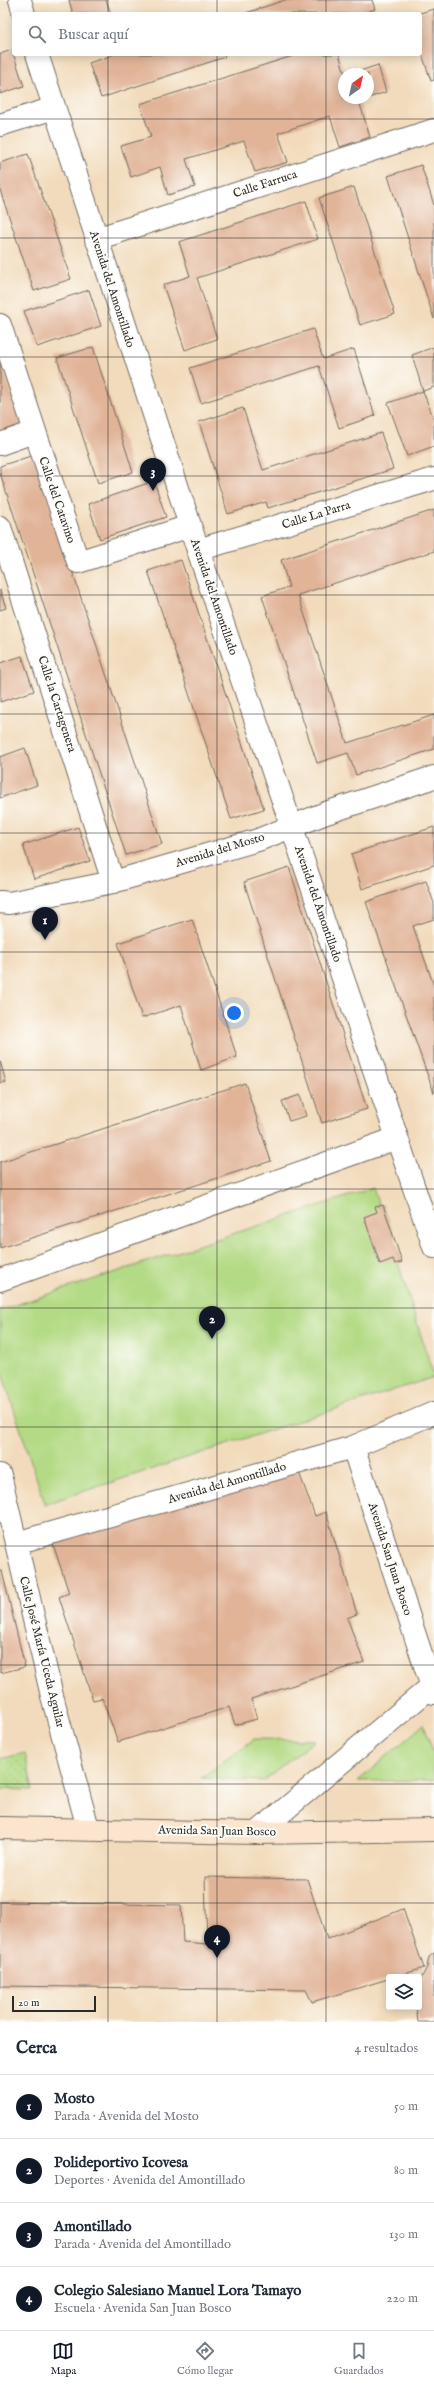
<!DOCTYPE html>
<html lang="es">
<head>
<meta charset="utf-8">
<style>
	:root { --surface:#fff; --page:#f6f6f7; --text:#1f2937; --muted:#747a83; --line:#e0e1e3; --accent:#111827 }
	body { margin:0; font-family:"IM FELL English",serif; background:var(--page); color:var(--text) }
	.controls { position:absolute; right:12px; bottom:12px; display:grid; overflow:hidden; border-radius:4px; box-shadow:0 2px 10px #0003 }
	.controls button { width:36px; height:36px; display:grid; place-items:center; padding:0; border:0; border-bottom:1px solid var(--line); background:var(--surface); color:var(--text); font:20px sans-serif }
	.compass { position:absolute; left:338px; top:68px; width:36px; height:36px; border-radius:50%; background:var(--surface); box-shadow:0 2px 10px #0003; rotate:34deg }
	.scale { position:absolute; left:12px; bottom:10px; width:84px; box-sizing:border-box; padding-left:4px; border:2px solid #2b2b2b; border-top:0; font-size:11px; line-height:14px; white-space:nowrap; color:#2b2b2b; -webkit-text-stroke:3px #fdfcf7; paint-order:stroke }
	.you { position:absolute; left:234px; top:1013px; width:14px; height:14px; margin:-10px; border:3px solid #fff; border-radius:50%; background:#1a73e8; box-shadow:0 0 0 6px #1a73e833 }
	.badge { display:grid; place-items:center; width:26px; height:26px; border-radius:50%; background:var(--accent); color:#fff; font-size:13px; font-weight:700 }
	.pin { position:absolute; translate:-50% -33px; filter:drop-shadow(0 1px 2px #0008) }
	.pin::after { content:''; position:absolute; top:21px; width:14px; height:12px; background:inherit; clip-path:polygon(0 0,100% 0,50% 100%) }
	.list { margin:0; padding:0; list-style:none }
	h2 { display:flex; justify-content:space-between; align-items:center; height:52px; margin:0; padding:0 16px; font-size:17px }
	h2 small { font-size:13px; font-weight:400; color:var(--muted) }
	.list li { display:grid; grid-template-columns:26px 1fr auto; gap:12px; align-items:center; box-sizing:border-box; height:64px; padding:0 16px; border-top:1px solid var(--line) }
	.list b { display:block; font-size:15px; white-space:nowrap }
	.list p { margin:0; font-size:13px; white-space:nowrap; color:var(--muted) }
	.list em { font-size:13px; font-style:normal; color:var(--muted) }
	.icon { flex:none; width:22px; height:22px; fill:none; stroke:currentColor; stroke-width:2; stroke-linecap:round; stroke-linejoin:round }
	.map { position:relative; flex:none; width:434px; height:2022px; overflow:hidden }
	.search { position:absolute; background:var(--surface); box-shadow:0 2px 10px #0003; left:12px; right:12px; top:12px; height:44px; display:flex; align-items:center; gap:10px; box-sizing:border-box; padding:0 14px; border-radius:4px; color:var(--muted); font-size:15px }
	.sheet { height:308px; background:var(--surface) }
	nav { display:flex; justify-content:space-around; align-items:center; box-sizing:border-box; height:56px; border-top:1px solid var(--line); background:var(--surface); font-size:11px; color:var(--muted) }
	nav a { display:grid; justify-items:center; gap:2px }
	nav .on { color:var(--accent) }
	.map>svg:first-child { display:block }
	.grass { fill:url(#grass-dots); stroke:#6f8258 }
	.garden { fill:#b3da84; stroke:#6f8258 }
	.building { fill:#e1b498 }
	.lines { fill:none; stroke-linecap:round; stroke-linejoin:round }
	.minor-casing { stroke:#71695e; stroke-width:24 }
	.secondary-casing { stroke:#71695e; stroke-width:24 }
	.minor { stroke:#fff; stroke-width:22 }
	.secondary { stroke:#fce5cf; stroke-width:22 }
	.grid { fill:none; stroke:#2b2b2b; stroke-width:1; stroke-opacity:0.55 }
	.labels { text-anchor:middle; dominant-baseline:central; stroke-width:4; stroke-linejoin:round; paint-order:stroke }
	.street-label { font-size:12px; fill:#2b2b2b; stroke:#fdfcf7 }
</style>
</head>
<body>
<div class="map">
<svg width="434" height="2022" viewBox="0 0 434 2022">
	<defs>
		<pattern id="grass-dots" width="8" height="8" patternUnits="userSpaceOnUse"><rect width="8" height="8" fill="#b3da84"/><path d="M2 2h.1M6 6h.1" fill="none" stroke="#9abb72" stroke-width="1.8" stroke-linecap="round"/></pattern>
	</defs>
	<rect width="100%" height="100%" fill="#fdfcf7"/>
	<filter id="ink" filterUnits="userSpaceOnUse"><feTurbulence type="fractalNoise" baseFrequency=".025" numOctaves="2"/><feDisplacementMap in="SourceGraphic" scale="8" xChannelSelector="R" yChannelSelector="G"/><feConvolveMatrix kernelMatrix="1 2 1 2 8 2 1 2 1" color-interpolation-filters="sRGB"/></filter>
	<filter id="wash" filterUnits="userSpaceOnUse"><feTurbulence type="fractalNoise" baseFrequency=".012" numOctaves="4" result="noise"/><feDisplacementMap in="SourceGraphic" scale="16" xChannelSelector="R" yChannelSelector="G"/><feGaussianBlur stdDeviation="0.9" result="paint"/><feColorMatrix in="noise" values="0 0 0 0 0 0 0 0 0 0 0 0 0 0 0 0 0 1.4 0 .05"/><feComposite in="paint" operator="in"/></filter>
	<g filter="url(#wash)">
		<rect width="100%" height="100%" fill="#f2dbbc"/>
		<polygon class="grass" points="25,1753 33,1790 0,1789 0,1759"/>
		<g class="garden">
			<polygon points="373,1188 379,1206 383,1205 402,1262 398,1263 434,1377 45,1504 0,1367 0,1310"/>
			<polygon points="424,1724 434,1755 434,1780 358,1781"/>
			<polygon points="254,1739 315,1740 264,1781 201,1778"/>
		</g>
		<g id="blocks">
			<g class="building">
				<polygon points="69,0 106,0 111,14 73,14"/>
				<polygon points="285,0 372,0 375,9 360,14 243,14"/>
				<polygon points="434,9 434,80 431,81 420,48 420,13"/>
				<polygon points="12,50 24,86 0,94 0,54"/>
				<polygon points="116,54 224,54 225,57 101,98 89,63"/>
				<polygon points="299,54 339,54 345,74 344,98 368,98 368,74 351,74 378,65 386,92 359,101 370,137 340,147 330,116 278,133 288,162 255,172 244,141 186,159 195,187 168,195 160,167 131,177 121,146 151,137 140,104"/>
				<polygon points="28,154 71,279 34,291 0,190 0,163"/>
				<polygon points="421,165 434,205 434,319 388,176"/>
				<polygon points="354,187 395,314 360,325 319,198"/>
				<polygon points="306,201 318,239 197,278 217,339 185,350 163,285 190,276 179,242"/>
				<polygon points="89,290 101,326 37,347 24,311"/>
				<polygon points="313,329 323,359 354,349 375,416 339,428 319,366 201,403 190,368"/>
				<polygon points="93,347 133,472 98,483 57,358"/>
				<polygon points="434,347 434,387 423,391 412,355"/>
				<polygon points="0,359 24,429 0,437"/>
				<polygon points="423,391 434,420 434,446 407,456 388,403"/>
				<polygon points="243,408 263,470 381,433 393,469 268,508 266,502 228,514 199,422"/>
				<polygon points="34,455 162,844 126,855 0,473 0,466"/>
				<polygon points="154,481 166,517 100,539 88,504"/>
				<polygon points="434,510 434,551 298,595 347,743 434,715 434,749 356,775 348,753 317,763 262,596 289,587 281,560"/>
				<polygon points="181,560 264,809 231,819 148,571"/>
				<polygon points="0,590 6,608 0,610"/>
				<polygon points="22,656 34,691 0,702 0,663"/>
				<polygon points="25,748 37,785 0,798 0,757"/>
				<polygon points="78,827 90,861 34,879 23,845"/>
				<polygon points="434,827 434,865 362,889 351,854"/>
				<polygon points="289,867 367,1109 322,1123 244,882"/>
				<polygon points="426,881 434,903 434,919 413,926 434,986 434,1093 366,902"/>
				<polygon points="192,919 237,1057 201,1070 181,1005 142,1018 118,943"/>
				<polygon points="0,1061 6,1082 0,1083"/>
				<polygon points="245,1083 271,1161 0,1248 0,1162"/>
				<polygon points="300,1095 306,1116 289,1121 282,1101"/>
				<polygon points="383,1205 402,1262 395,1264 393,1259 380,1264 364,1217 377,1212 375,1207"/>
				<polygon points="296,1464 315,1516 326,1512 357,1614 347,1618 364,1662 251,1699 257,1719 235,1725 229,1707 118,1742 102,1698 93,1700 59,1597 69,1593 53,1544"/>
				<polygon points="0,1571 2,1571 25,1667 0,1673"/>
				<polygon points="205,1877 307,1879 327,1939 403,1909 424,1968 312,2002 306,1990 0,1986 0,1902 181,1905 183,1942 207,1944"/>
				<polygon points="434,1953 434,2022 418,2022 416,2007 419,2007 419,1983 427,1967 429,1957"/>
			</g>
		</g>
	</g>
	<g filter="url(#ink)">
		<use href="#blocks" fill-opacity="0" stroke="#71695e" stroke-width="1"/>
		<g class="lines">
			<defs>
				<g id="minor">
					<polyline points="20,0 24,14"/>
					<polyline points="37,54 198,550 434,1247"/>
					<polyline points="0,125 54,108"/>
					<polyline points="96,239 434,130"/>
					<polyline points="0,325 78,562 190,526"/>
					<polyline points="0,444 34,432"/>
					<polyline points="0,527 113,882"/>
					<polyline points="198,550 434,479"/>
					<polyline points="0,902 9,903 113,882 258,840 326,813 434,777"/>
					<polyline points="0,1280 397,1138"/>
					<polyline points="353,1447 434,1693"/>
					<polyline points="0,1475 52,1696 88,1828"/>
					<polyline points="16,1543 353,1447 434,1413"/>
					<polyline points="257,1833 432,1686"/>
				</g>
				<polyline id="secondary" points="0,1828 257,1833 434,1830"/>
			</defs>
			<use href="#minor" class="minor-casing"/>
			<use href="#secondary" class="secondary-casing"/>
			<use href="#minor" class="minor"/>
			<use href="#secondary" class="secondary"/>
		</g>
	</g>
	<path class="grid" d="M108,0V14M217,0V14M326,0V14M108,54V2022M217,54V2022M326,54V2022M0,119H434M0,238H434M0,357H434M0,476H434M0,595H434M0,714H434M0,833H434M0,952H434M0,1070H434M0,1189H434M0,1308H434M0,1427H434M0,1546H434M0,1665H434M0,1784H434M0,1903H434"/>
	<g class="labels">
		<g class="street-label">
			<text transform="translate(265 184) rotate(-18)">Calle Farruca</text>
			<text transform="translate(112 289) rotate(72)">Avenida del Amontillado</text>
			<text transform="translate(57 500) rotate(71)">Calle del Catavino</text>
			<text transform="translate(316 515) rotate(-17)">Calle La Parra</text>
			<text transform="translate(214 597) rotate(71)">Avenida del Amontillado</text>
			<text transform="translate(57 704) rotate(72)">Calle la Cartagenera</text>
			<text transform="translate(220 850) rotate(-17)">Avenida del Mosto</text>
			<text transform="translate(318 904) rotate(71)">Avenida del Amontillado</text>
			<text transform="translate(227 1483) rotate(-16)">Avenida del Amontillado</text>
			<text transform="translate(390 1559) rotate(72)">Avenida San Juan Bosco</text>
			<text transform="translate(42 1652) rotate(76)">Calle José María Uceda Aguilar</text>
			<text transform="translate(217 1831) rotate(1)">Avenida San Juan Bosco</text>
		</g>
	</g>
</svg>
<div class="controls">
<button><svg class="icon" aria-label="layers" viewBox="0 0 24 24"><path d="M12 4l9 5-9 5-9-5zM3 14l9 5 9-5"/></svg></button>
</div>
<svg class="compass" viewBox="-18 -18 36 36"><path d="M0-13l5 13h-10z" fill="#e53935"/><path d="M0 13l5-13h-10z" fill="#747a83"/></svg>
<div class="scale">20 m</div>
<div class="you"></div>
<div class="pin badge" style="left:45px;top:940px">1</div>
<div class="pin badge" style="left:212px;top:1339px">2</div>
<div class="pin badge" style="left:153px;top:491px">3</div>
<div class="pin badge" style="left:217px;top:1958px">4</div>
<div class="search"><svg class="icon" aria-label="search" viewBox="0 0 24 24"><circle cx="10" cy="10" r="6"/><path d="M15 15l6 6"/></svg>Buscar aquí</div>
</div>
<section class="sheet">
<h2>Cerca<small>4 resultados</small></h2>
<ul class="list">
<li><span class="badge">1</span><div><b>Mosto</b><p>Parada · Avenida del Mosto</p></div><em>50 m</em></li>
<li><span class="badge">2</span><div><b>Polideportivo Icovesa</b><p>Deportes · Avenida del Amontillado</p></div><em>80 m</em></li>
<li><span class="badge">3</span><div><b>Amontillado</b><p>Parada · Avenida del Amontillado</p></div><em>130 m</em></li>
<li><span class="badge">4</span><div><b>Colegio Salesiano Manuel Lora Tamayo</b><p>Escuela · Avenida San Juan Bosco</p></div><em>220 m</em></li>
</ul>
</section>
<nav>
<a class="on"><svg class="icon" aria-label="map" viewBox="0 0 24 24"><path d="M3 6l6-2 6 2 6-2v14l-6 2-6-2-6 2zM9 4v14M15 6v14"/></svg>Mapa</a>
<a><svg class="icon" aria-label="directions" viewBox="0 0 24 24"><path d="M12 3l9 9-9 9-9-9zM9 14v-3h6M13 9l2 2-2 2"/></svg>Cómo llegar</a>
<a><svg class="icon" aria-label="saved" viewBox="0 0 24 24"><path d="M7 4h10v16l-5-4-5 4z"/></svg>Guardados</a>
</nav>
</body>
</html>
